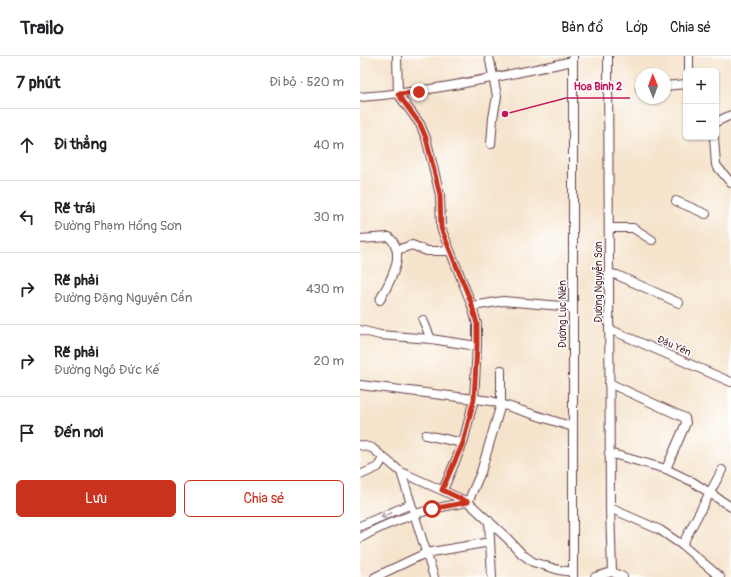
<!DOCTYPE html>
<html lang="vi">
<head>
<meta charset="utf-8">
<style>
	:root { --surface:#fff; --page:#f6f6f6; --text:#202124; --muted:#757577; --line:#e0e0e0; --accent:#c8321e }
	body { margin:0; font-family:Pangolin,sans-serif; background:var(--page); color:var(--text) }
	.controls { position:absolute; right:12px; top:12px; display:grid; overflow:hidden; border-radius:6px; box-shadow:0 1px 3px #0004 }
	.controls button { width:36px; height:36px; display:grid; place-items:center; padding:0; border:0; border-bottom:1px solid var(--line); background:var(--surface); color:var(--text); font:20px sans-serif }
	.compass { position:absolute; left:275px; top:12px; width:36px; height:36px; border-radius:50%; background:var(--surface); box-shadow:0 1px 3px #0004; rotate:359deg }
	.stop { position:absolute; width:12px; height:12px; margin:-9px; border:3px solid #c8321e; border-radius:50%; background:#fff }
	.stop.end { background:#c8321e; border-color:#fff; box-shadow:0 1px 4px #0008 }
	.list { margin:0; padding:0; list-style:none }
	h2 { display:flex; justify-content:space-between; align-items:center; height:52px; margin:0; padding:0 16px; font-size:17px }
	h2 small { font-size:13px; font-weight:400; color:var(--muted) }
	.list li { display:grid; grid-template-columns:26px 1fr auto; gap:12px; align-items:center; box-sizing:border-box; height:72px; padding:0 16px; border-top:1px solid var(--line) }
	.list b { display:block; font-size:15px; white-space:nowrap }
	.list p { margin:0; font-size:13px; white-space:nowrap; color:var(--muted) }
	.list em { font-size:13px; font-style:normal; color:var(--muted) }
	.actions { display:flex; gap:8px; padding:12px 16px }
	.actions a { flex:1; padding:9px 0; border:1px solid var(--accent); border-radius:6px; text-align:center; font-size:14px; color:var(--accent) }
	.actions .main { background:var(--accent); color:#fff }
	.icon { flex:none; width:22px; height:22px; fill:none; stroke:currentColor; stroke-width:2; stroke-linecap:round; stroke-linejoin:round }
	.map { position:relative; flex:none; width:371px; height:521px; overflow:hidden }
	header { display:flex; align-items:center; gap:24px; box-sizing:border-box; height:56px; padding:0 20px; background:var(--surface); border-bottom:1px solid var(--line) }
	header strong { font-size:19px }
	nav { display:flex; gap:22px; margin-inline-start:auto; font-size:14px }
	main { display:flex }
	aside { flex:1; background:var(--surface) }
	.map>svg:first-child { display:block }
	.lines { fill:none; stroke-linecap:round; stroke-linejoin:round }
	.minor-casing { stroke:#643c43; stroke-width:10 }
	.minor { stroke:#fff; stroke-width:8 }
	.oneway { stroke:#ae9aa0 }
	.route { stroke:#c8321e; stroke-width:5 }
	.labels { text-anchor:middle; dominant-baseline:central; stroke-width:3; stroke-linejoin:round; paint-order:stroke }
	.street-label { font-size:10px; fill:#4a1f2b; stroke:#fff }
	.leader { fill:none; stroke:#c2185b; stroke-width:1.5 }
	.callout-dot { fill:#c2185b; stroke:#fff; stroke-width:1.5 }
	.callout-label { font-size:11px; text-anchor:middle; font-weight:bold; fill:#c2185b; stroke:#fff; stroke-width:3; stroke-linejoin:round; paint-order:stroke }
</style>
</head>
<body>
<header>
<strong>Trailo</strong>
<nav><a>Bản đồ</a><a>Lớp</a><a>Chia sẻ</a></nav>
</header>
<main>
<aside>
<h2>7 phút<small>Đi bộ · 520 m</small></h2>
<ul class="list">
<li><svg class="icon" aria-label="ahead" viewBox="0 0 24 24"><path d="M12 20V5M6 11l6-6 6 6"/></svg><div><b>Đi thẳng</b></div><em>40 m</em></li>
<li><svg class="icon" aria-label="left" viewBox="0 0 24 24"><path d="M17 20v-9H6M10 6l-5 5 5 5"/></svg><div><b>Rẽ trái</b><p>Đường Phạm Hồng Sơn</p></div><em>30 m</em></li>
<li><svg class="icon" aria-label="right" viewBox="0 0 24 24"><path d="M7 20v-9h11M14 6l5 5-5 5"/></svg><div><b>Rẽ phải</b><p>Đường Đặng Nguyên Cẩn</p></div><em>430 m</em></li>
<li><svg class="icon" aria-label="right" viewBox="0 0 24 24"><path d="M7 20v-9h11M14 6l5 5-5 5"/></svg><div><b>Rẽ phải</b><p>Đường Ngô Đức Kế</p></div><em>20 m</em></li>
<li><svg class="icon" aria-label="arrive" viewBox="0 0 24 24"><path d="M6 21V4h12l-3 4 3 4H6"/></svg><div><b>Đến nơi</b></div></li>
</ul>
<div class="actions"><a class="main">Lưu</a><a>Chia sẻ</a></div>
</aside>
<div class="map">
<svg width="371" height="521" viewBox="0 0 371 521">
	<rect width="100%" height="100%" fill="#fff"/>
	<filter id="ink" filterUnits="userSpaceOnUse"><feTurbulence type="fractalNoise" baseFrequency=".025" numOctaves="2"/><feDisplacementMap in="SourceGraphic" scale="8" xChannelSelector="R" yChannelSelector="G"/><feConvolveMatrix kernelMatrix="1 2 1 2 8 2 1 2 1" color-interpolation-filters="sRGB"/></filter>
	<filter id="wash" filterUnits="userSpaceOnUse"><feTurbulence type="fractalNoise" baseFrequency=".012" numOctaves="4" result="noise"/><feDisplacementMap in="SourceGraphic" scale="16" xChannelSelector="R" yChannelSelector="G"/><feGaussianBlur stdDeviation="0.9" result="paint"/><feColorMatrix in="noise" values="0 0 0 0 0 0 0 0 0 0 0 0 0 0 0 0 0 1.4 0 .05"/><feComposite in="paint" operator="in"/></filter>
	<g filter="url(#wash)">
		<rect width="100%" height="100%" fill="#f5e3cb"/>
	</g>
	<g filter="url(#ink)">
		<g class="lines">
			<defs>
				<g id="minor">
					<polyline points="37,0 38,38 60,68 66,82 80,139 81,172 111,247 117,268 117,290 114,343 103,387 83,434"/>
					<polyline points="129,0 137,40 133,62 131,88"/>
					<polyline points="213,0 213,521"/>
					<polyline points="248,0 250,452 252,516"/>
					<polyline points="329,15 329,0"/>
					<polyline points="305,30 326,28"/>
					<polyline points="280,32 281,32"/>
					<path d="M0,41C72,36 142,20 213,5"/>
					<polyline points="356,66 371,59"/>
					<polyline points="354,81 356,109 371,127"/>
					<polyline points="316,145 346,158"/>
					<polyline points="249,172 273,172 292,184"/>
					<path d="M0,183L29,181C48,198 29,226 20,244"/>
					<polyline points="37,194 52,189 67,195 90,195"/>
					<polyline points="249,219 250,218 257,219 319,247"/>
					<polyline points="113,250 143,245 213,251"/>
					<polyline points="63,264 71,283"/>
					<polyline points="249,273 371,326"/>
					<polyline points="0,274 20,279 71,283 117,290"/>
					<polyline points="249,327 325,362 326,367 306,413"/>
					<polyline points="0,329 131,345 213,371"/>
					<polyline points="66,379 103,387"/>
					<polyline points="0,389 12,392 41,416 108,446 147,482 162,498 173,506 199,514 213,516"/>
					<polyline points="249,397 306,413 333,426 371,451"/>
					<polyline points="41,416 74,521"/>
					<polyline points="0,419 18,411 23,402"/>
					<polyline points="250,452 300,474 322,489 360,521"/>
					<polyline points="129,465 132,521"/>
					<polyline points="0,470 51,448"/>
					<path d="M0,482C33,463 70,452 108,446L121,416L141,348V314"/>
					<polyline points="322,489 362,414"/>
					<polyline points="15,521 66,497 130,486"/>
					<polyline points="235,521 252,516 263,521"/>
				</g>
			</defs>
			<use href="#minor" class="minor-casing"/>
			<use href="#minor" class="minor"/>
		</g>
		<defs><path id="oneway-shaft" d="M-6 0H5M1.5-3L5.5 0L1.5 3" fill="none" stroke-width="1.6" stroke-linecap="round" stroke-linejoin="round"/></defs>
		<use class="oneway" href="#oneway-shaft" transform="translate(26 459) rotate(157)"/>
	</g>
	<g class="lines" filter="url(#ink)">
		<polyline class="route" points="59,36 38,38 60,68 66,82 80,139 81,172 111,246 117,268 117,290 114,343 103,387 82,434 108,446 72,453"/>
	</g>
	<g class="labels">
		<g class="street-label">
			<text transform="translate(239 226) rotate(-90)">Đường Nguyễn Sơn</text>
			<text transform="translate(203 258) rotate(-90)">Đường Lục Niên</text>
			<text transform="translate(314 290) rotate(24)">Đậu Yên</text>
		</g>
	</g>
	<path class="leader" d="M145 58L206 42H270"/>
	<circle class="callout-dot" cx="145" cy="58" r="4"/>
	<g class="callout-label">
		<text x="238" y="34">Hoa Binh 2</text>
	</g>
</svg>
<div class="controls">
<button>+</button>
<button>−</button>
</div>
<svg class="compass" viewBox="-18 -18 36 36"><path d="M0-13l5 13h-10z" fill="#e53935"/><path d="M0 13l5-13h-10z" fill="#757577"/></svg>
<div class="stop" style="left:72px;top:453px"></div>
<div class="stop end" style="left:59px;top:36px"></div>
</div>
</main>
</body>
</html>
